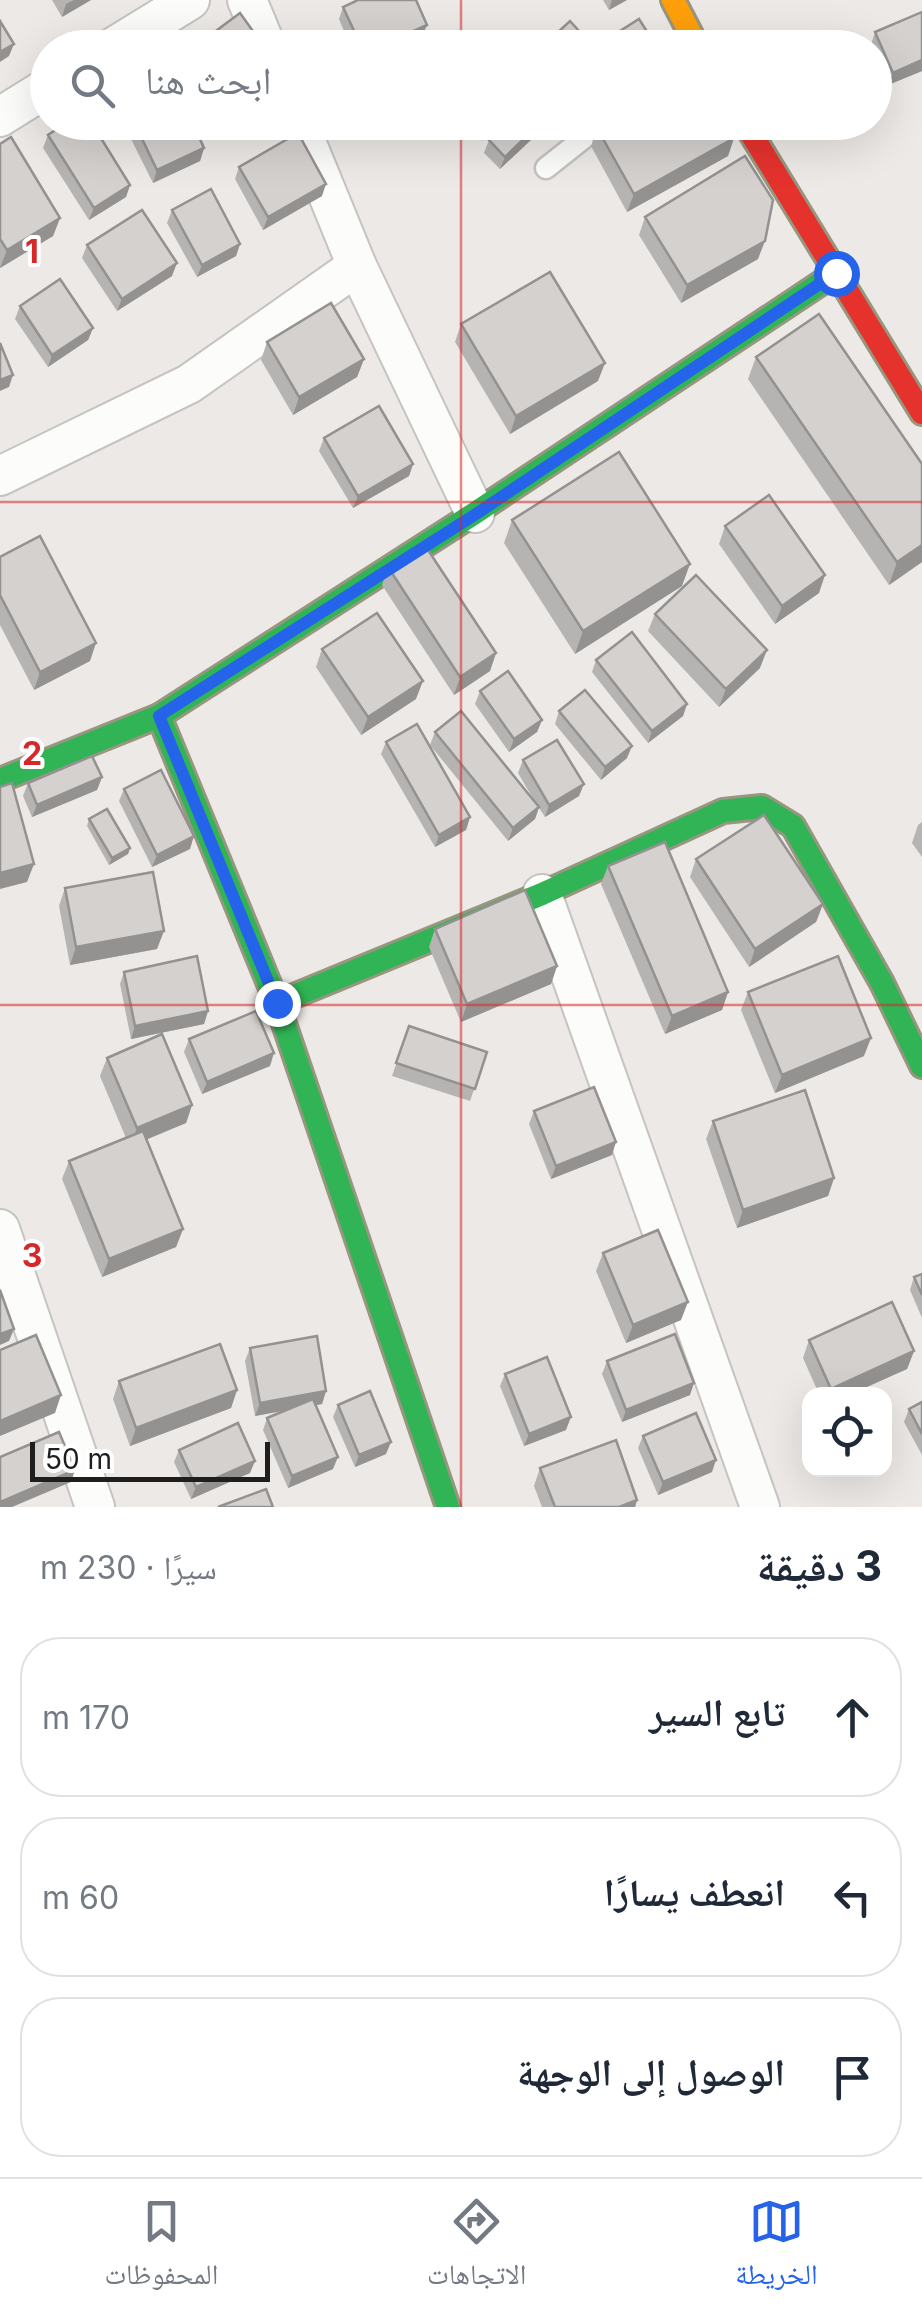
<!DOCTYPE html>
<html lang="ar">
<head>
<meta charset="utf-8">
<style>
	:root { --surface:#fff; --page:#f2f2f3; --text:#1f2937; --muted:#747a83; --line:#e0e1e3; --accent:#2563eb }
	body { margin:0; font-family:Inter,"Noto Naskh Arabic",sans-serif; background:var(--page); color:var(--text); direction:rtl }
	.controls { position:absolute; right:30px; bottom:30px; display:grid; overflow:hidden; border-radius:20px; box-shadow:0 10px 40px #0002 }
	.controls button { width:90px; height:90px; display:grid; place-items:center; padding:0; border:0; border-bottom:2px solid var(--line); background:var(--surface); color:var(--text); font:50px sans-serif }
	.scale { position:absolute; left:30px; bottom:25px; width:240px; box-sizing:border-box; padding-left:10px; border:5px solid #1e1e1e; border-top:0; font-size:28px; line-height:35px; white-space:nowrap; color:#1e1e1e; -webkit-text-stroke:8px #fff; paint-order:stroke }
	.stop { position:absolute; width:30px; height:30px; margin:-22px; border:8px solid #2563eb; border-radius:50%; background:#fff }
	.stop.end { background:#2563eb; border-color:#fff; box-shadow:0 2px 10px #0008 }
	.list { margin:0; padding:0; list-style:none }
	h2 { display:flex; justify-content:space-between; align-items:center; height:130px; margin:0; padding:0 40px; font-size:42px }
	h2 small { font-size:32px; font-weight:400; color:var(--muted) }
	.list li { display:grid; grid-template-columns:65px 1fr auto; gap:30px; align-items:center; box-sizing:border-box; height:160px; margin:0 20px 20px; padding:0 20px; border:2px solid var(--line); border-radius:40px }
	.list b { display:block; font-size:38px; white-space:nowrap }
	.list em { font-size:32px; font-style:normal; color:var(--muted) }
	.icon { flex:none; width:55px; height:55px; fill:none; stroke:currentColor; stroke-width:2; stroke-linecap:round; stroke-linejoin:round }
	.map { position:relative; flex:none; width:922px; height:1507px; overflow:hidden; direction:ltr }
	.search { position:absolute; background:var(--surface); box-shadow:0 10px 40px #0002; left:30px; right:30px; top:30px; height:110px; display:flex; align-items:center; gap:25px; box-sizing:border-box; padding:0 35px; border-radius:55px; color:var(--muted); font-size:38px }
	.sheet { height:670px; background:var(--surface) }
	nav { display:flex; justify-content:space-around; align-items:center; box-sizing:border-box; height:140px; border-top:2px solid var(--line); background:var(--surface); font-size:28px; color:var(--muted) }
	nav a { display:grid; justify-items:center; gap:5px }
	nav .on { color:var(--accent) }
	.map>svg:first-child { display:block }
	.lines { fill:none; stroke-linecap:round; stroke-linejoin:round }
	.lane-casing { stroke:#c5c4c2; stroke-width:25 }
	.street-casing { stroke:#c5c4c2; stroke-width:42 }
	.fast-casing { stroke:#97967e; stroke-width:28 }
	.slow-casing { stroke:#97967e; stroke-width:28 }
	.jam-casing { stroke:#97967e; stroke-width:28 }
	.lane { stroke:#fcfcfb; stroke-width:20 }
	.street { stroke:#fcfcfb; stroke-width:38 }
	.fast { stroke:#30b455; stroke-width:22 }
	.slow { stroke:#ff9f0a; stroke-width:22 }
	.jam { stroke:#e5322d; stroke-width:22 }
	.wall { fill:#b6b4b2 }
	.shaded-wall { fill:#949291 }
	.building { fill:#d4d1cf; stroke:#949291; stroke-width:2.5 }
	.route { stroke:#2563eb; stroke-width:12 }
	.grid { fill:none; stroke:#d62828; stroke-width:2.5; stroke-opacity:0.55 }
	.grid-label { font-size:32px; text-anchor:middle; font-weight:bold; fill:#d62828; stroke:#fff; stroke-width:8; stroke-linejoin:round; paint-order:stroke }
</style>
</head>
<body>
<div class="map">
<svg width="922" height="1507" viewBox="0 0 922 1507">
	<rect width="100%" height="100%" fill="#ece9e6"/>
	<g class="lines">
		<defs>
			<polyline id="lane" points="546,168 604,122"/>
			<g id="street">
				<polyline points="247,0 267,48"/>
				<polyline points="112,48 190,0"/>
				<polyline points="0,117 48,87"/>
				<polyline points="298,122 357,266 475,513"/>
				<polyline points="0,476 189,384 357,266"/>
				<polyline points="542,894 760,1507"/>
				<polyline points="0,1229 95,1507"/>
			</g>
			<g id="fast">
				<polyline points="159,716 277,1003 448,1507"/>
				<polyline points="0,780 159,716 475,513 836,273"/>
				<polyline points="277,1003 542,894 723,811 762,807 793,826 882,983 922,1066"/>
			</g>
			<polyline id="slow" points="673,0 698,48"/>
			<polyline id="jam" points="744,122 922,413"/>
		</defs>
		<use href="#lane" class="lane-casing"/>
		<use href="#street" class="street-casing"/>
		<use href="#fast" class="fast-casing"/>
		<use href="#slow" class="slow-casing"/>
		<use href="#jam" class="jam-casing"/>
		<use href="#lane" class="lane"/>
		<use href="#street" class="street"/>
		<use href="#fast" class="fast"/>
		<use href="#slow" class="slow"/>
		<use href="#jam" class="jam"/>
	</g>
	<g class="wall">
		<polygon points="52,0 91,0 62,17"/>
		<polygon points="603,0 627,0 609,10"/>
		<polygon points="343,7 422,37 399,48 351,48 339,19"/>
		<polygon points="922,12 922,71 888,85 874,53 874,48 872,48 871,45 875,32"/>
		<polygon points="128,122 134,122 204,148 200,161 153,183 126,129"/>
		<polygon points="550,122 500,169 484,153 489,140"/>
		<polygon points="597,128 734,138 728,156 627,212 591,146"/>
		<polygon points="48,135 130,185 126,197 89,220 43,148"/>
		<polygon points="0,144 60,218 53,236 0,268"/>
		<polygon points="239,167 322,196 263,230 235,179"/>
		<polygon points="172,210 240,244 236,256 197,277 167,223"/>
		<polygon points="645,217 758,259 681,303 639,235"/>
		<polygon points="87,245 172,276 117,311 82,258"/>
		<polygon points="20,306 93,328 88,340 48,367 15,319"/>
		<polygon points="461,324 598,381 510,434 455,342"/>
		<polygon points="267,342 364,359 357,377 293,415 261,360"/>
		<polygon points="756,357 922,562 889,585 748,379"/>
		<polygon points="324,438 413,464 409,476 353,508 319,451"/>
		<polygon points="512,520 682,586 575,654 504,543"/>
		<polygon points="725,526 819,593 775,624 719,544"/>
		<polygon points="0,557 90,661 34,690 0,625"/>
		<polygon points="388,567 496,653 490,671 454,695 382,585"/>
		<polygon points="655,614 760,668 719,707 648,631"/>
		<polygon points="322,649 416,699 361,735 316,667"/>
		<polygon points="596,660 687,704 683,716 648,743 592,672"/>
		<polygon points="480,691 542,720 537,732 509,752 475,704"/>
		<polygon points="559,711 627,758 601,780 555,724"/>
		<polygon points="435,732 535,802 518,773 523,760 579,796 545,817 539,808 535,819 508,841 430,745"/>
		<polygon points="386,742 470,817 466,830 435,847 381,754"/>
		<polygon points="102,777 97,790 32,817 23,796 28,783"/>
		<polygon points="124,789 190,849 152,867 119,801"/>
		<polygon points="89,819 130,848 128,854 109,865 87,826"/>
		<polygon points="922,822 922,857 912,843 918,825"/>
		<polygon points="696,859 823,904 816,922 749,967 690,877"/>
		<polygon points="608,866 728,992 722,1010 665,1034 601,884"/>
		<polygon points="65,888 157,949 70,965 59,906"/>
		<polygon points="435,929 557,966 551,984 461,1022 429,947"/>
		<polygon points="124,972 208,1011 204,1024 131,1039 120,984"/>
		<polygon points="748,992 864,1056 775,1093 741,1010"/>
		<polygon points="409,1026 487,1052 470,1101 392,1076"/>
		<polygon points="189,1039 270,1066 202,1094 184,1052"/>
		<polygon points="107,1058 192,1105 186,1123 146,1140 183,1229 176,1247 102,1277 62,1179 69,1161 126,1138 100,1076"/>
		<polygon points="534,1111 612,1155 551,1179 529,1124"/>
		<polygon points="713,1121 834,1178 828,1196 737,1228 706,1139"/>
		<polygon points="603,1253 681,1320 626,1343 596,1271"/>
		<polygon points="922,1274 922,1318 910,1290 914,1277"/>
		<polygon points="809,1340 914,1351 907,1369 851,1394 819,1394 803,1358"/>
		<polygon points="250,1348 326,1391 322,1404 316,1405 333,1469 288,1488 263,1430 267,1418 285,1410 255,1416 245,1361"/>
		<polygon points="607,1361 690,1395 622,1422 602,1374"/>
		<polygon points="505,1374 566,1430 524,1446 500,1386"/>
		<polygon points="119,1381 237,1390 231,1408 130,1446 113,1399"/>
		<polygon points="922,1402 922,1455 904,1422 909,1409"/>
		<polygon points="338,1405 386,1454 355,1467 333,1417"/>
		<polygon points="643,1436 712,1472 658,1495 638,1448"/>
		<polygon points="179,1450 250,1473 191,1499 174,1462"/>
		<polygon points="540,1468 637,1500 635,1507 542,1507 534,1486"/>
	</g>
	<g class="shaded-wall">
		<polygon points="74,0 91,0 62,17 66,4"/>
		<polygon points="612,0 627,0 609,10"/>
		<polygon points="427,25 422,37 399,48 376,48"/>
		<polygon points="14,44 9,56 0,62 0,52"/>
		<polygon points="922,60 922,71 888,85 893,73"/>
		<polygon points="541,122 550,122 500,169 505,157"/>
		<polygon points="734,138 728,156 627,212 634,194"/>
		<polygon points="204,148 200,161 153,183 157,170"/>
		<polygon points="326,184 322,196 263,230 268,217"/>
		<polygon points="130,185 126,197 89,220 94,208"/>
		<polygon points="60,218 53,236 0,268 7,250"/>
		<polygon points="765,241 758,259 681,303 687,285"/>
		<polygon points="240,244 236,256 197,277 202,265"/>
		<polygon points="177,263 172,276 117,311 122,299"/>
		<polygon points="93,328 88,340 48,367 52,355"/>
		<polygon points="364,359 357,377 293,415 299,397"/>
		<polygon points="605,363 598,381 510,434 516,416"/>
		<polygon points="13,375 9,387 0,391 0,380"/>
		<polygon points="413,464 409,476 353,508 358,496"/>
		<polygon points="922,545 922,562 889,585 897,562"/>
		<polygon points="690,564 682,586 575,654 583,631"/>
		<polygon points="825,575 819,593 775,624 782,606"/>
		<polygon points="96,643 90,661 34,690 40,672"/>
		<polygon points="767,650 760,668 719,707 726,689"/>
		<polygon points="496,653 490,671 454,695 460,677"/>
		<polygon points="423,681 416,699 361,735 368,717"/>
		<polygon points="687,704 683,716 648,743 652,731"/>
		<polygon points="542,720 537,732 509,752 514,739"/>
		<polygon points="632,746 627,758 601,780 605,767"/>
		<polygon points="102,777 97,790 32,817 37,805"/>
		<polygon points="584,784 579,796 545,817 549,805"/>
		<polygon points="539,807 535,819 508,841 513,828"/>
		<polygon points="470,817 466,830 435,847 439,835"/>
		<polygon points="194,836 190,849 152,867 157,855"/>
		<polygon points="130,848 128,854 109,865 112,858"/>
		<polygon points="34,864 27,882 0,889 0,873"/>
		<polygon points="823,904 816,922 749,967 755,949"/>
		<polygon points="164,931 157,949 70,965 76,947"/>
		<polygon points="557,966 551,984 461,1022 467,1004"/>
		<polygon points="728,992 722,1010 665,1034 672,1016"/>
		<polygon points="208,1011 204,1024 131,1039 135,1026"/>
		<polygon points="871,1038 864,1056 775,1093 782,1075"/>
		<polygon points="274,1053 270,1066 202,1094 207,1082"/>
		<polygon points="192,1105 186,1123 130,1146 137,1128"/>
		<polygon points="616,1142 612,1155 551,1179 556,1166"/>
		<polygon points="834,1178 828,1196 737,1228 743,1210"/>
		<polygon points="183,1229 176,1247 102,1277 109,1259"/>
		<polygon points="688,1302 681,1320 626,1343 633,1325"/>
		<polygon points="14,1329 9,1341 0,1345 0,1334"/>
		<polygon points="914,1351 907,1369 851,1394 829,1394 831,1389"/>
		<polygon points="694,1383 690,1395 622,1422 626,1410"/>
		<polygon points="237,1390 231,1408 130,1446 136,1428"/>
		<polygon points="326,1391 322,1404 255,1416 260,1403"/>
		<polygon points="61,1395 55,1413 0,1436 0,1421"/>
		<polygon points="571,1417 566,1430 524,1446 529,1434"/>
		<polygon points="391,1442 386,1454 355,1467 359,1455"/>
		<polygon points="338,1457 333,1469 288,1488 292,1476"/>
		<polygon points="716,1460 712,1472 658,1495 663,1482"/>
		<polygon points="255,1461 250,1473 191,1499 196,1487"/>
		<polygon points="75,1470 71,1482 12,1507 0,1507 0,1502"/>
		<polygon points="637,1500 635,1507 619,1507"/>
	</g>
	<g class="building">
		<polygon points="358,0 416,0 427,25 376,48 362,48 343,7"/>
		<polygon points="922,12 922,60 893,73 875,32"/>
		<polygon points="240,13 265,48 193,48"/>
		<polygon points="639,19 653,41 644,48 604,48 601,43"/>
		<polygon points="0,21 14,44 0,52"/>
		<polygon points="570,21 588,41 581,48 541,48"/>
		<polygon points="68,122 91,122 130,185 94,208 48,135"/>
		<polygon points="134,122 192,122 204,148 157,170"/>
		<polygon points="507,122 541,122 505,157 489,140"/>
		<polygon points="608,122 726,122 734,138 634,194 597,128"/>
		<polygon points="298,133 326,184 268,217 239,167"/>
		<polygon points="11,137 60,218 7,250 0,239 0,144"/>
		<polygon points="745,156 773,200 765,241 687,285 645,217"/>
		<polygon points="211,189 240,244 202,265 172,210"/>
		<polygon points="142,210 177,263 122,299 87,245"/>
		<polygon points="550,272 605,363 516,416 461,324"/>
		<polygon points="60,279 93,328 52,355 20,306"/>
		<polygon points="331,303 364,359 299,397 267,342"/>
		<polygon points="819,314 922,464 922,545 897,562 756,357"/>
		<polygon points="0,343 13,375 0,380"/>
		<polygon points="379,406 413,464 358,496 324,438"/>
		<polygon points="619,452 690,564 583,631 512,520"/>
		<polygon points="769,495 825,575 782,606 725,526"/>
		<polygon points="40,536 96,643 40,672 0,595 0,557"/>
		<polygon points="424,544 496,653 460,677 388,567"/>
		<polygon points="696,575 767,650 726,689 655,614"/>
		<polygon points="377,613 423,681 368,717 322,649"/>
		<polygon points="632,632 687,704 652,731 596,660"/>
		<polygon points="508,671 542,720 514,739 480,691"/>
		<polygon points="585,690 632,746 605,767 559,711"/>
		<polygon points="461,711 539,807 513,828 435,732"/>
		<polygon points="417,724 470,817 439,835 386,742"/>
		<polygon points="557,740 584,784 549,805 523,760"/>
		<polygon points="92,756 102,777 37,805 28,783"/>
		<polygon points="161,770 194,836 157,855 124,789"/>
		<polygon points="12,783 34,864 0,873 0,787"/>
		<polygon points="107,809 130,848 112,858 89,819"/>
		<polygon points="764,815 823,904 755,949 696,859"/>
		<polygon points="665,842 728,992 672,1016 608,866"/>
		<polygon points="153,872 164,931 76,947 65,888"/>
		<polygon points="525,890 557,966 467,1004 435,929"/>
		<polygon points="197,956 208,1011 135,1026 124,972"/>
		<polygon points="838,956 871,1038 782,1075 748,992"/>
		<polygon points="256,1011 274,1053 207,1082 189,1039"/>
		<polygon points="409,1026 487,1052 475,1089 396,1063"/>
		<polygon points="162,1034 192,1105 137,1128 107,1058"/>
		<polygon points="594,1087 616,1142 556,1166 534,1111"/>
		<polygon points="805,1090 834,1178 743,1210 713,1121"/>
		<polygon points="143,1131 183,1229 109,1259 69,1161"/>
		<polygon points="658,1230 688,1302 633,1325 603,1253"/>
		<polygon points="922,1274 922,1295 914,1277"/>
		<polygon points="0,1290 14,1329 0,1334"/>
		<polygon points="892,1302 914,1351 831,1389 809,1340"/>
		<polygon points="675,1334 694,1383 626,1410 607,1361"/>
		<polygon points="36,1335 61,1395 0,1421 0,1350"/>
		<polygon points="317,1336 326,1391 260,1403 250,1348"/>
		<polygon points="220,1344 237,1390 136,1428 119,1381"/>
		<polygon points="547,1357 571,1417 529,1434 505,1374"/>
		<polygon points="370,1391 391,1442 359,1455 338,1405"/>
		<polygon points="313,1399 338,1457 292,1476 267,1418"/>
		<polygon points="922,1402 922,1434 909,1409"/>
		<polygon points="696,1413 716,1460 663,1482 643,1436"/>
		<polygon points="238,1423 255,1461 196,1487 179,1450"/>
		<polygon points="59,1432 75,1470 0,1502 0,1457"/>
		<polygon points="616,1440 637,1500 619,1507 555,1507 540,1468"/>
		<polygon points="266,1489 273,1507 218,1507"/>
	</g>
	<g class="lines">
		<polyline class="route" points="277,1003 159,716 476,514 836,273"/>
	</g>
	<path class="grid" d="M461,0V48M461,122V1507M0,502H922M0,1005H922"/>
	<g class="grid-label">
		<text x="32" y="263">1</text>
		<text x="32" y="765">2</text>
		<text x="32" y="1267">3</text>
	</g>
</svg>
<div class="controls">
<button><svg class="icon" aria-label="locate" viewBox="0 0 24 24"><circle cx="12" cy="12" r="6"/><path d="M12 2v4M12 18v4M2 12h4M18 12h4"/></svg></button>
</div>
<div class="scale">50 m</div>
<div class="stop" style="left:836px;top:273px"></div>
<div class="stop end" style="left:277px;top:1003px"></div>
<div class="search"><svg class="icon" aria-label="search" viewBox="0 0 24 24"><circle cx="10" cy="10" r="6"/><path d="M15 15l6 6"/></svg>ابحث هنا</div>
</div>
<section class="sheet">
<h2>3 دقيقة<small>سيرًا · 230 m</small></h2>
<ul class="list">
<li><svg class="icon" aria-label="ahead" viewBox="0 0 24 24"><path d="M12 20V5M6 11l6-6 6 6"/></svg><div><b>تابع السير</b></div><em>170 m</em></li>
<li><svg class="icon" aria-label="left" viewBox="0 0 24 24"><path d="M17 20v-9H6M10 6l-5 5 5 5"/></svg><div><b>انعطف يسارًا</b></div><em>60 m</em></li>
<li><svg class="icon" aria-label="arrive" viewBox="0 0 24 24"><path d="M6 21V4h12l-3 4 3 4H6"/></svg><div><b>الوصول إلى الوجهة</b></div></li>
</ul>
</section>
<nav>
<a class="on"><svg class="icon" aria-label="map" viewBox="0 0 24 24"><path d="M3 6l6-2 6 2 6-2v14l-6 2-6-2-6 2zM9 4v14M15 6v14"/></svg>الخريطة</a>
<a><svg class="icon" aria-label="directions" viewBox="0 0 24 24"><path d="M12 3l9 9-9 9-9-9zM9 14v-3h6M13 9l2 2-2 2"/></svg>الاتجاهات</a>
<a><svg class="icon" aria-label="saved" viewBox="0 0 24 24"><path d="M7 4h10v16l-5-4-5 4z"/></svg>المحفوظات</a>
</nav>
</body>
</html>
